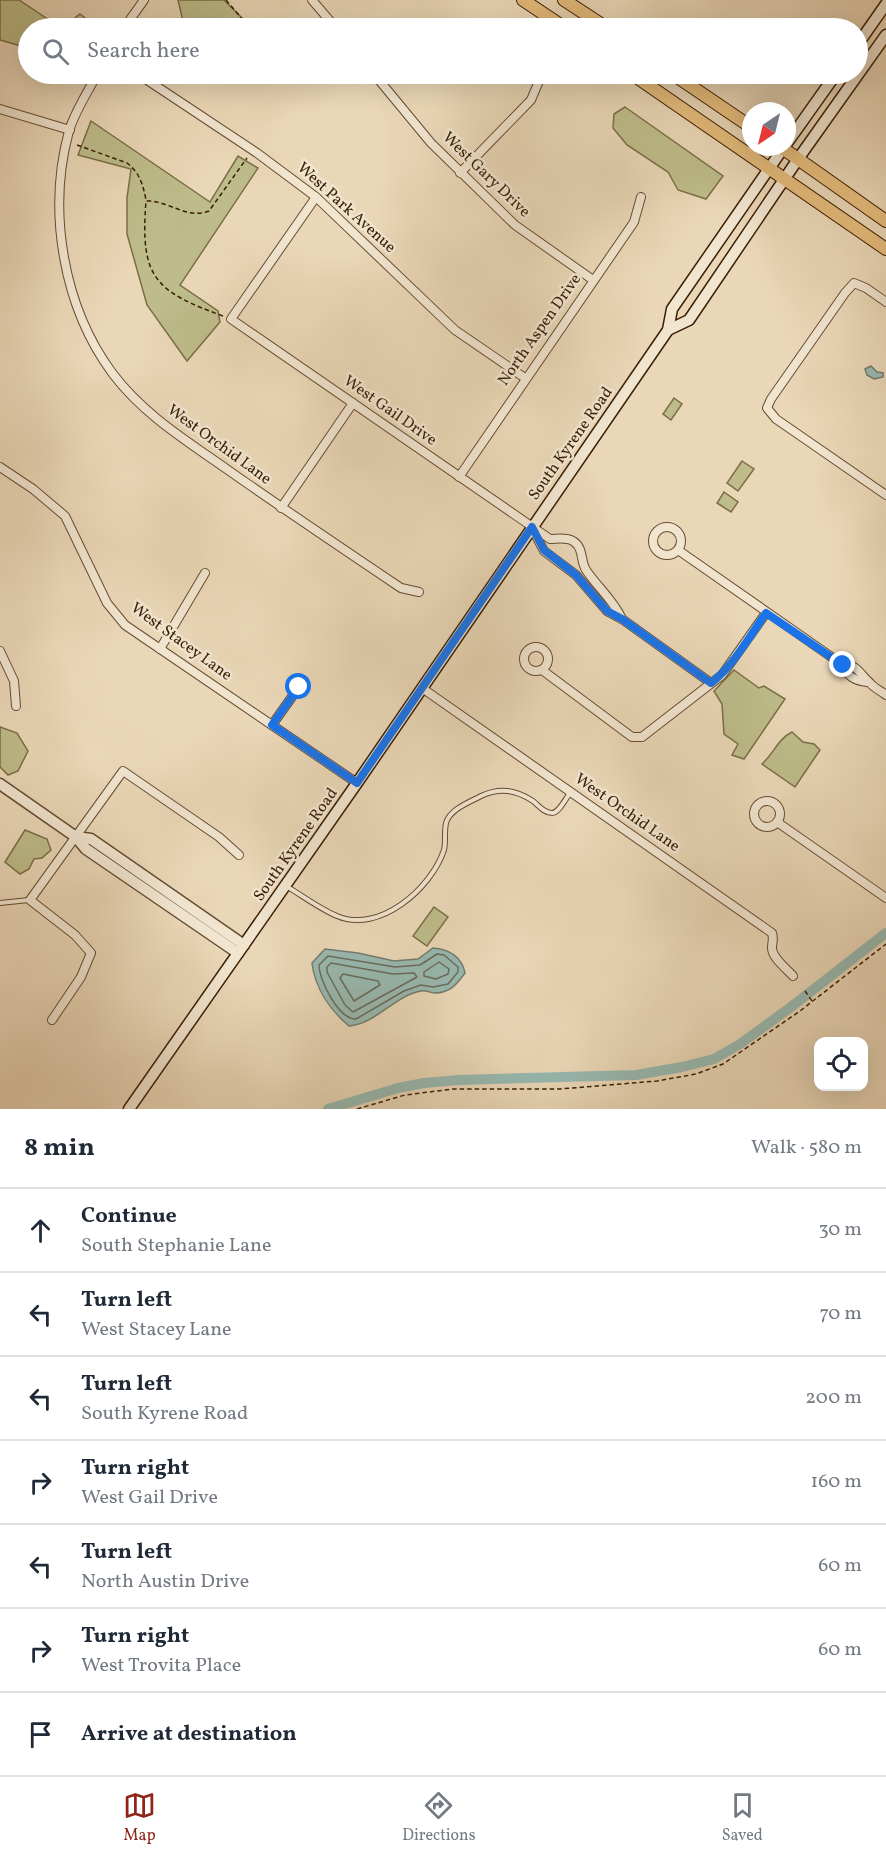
<!DOCTYPE html>
<html lang="en">
<head>
<meta charset="utf-8">
<style>
	:root { --surface:#fff; --page:#f2f2f3; --text:#1f2937; --muted:#747a83; --line:#e0e1e3; --accent:#8f2418 }
	body { margin:0; font-family:Vollkorn,serif; background:var(--page); color:var(--text) }
	.controls { position:absolute; right:18px; bottom:18px; display:grid; overflow:hidden; border-radius:12px; box-shadow:0 6px 24px #0002 }
	.controls button { width:54px; height:54px; display:grid; place-items:center; padding:0; border:0; border-bottom:2px solid var(--line); background:var(--surface); color:var(--text); font:30px sans-serif }
	.compass { position:absolute; left:742px; top:102px; width:54px; height:54px; border-radius:50%; background:var(--surface); box-shadow:0 6px 24px #0002; rotate:215deg }
	.stop { position:absolute; width:18px; height:18px; margin:-14px; border:4px solid #1a73e8; border-radius:50%; background:#fff }
	.stop.end { background:#1a73e8; border-color:#fff; box-shadow:0 2px 6px #0008 }
	.list { margin:0; padding:0; list-style:none }
	h2 { display:flex; justify-content:space-between; align-items:center; height:78px; margin:0; padding:0 24px; font-size:26px }
	h2 small { font-size:20px; font-weight:400; color:var(--muted) }
	.list li { display:grid; grid-template-columns:39px 1fr auto; gap:18px; align-items:center; box-sizing:border-box; height:84px; padding:0 24px; border-top:2px solid var(--line) }
	.list b { display:block; font-size:22px; white-space:nowrap }
	.list p { margin:0; font-size:20px; white-space:nowrap; color:var(--muted) }
	.list em { font-size:20px; font-style:normal; color:var(--muted) }
	.icon { flex:none; width:33px; height:33px; fill:none; stroke:currentColor; stroke-width:2; stroke-linecap:round; stroke-linejoin:round }
	.map { position:relative; flex:none; width:886px; height:1109px; overflow:hidden }
	.search { position:absolute; background:var(--surface); box-shadow:0 6px 24px #0002; left:18px; right:18px; top:18px; height:66px; display:flex; align-items:center; gap:15px; box-sizing:border-box; padding:0 21px; border-radius:33px; color:var(--muted); font-size:22px }
	.sheet { height:666px; background:var(--surface) }
	nav { display:flex; justify-content:space-around; align-items:center; box-sizing:border-box; height:84px; border-top:2px solid var(--line); background:var(--surface); font-size:16px; color:var(--muted) }
	nav a { display:grid; justify-items:center; gap:3px }
	nav .on { color:var(--accent) }
	.map>svg:first-child { display:block }
	.green { fill:#bdbc8a; stroke:#7c6d47; stroke-width:1.5 }
	.water { fill:#98b9b1; stroke:#727b6c; stroke-width:1.5 }
	.lines { fill:none; stroke-linecap:round; stroke-linejoin:round }
	.shore { stroke:#696c5a; stroke-width:1.5 }
	.canal { stroke:#98b9b1; stroke-width:10 }
	.service-casing { stroke:#664c31; stroke-width:6 }
	.minor-casing { stroke:#664c31; stroke-width:10 }
	.tertiary-casing { stroke:#664c31; stroke-width:13 }
	.secondary-casing { stroke:#3a1e04; stroke-width:13 }
	.primary-casing { stroke:#3a1e04; stroke-width:14 }
	.path { stroke:#3a1e04; stroke-width:1.5; stroke-dasharray:4.5 3; stroke-linecap:butt }
	.service { stroke:#f1e5d0; stroke-width:4 }
	.minor { stroke:#f1e5d0; stroke-width:8 }
	.tertiary { stroke:#f1e5d0; stroke-width:10 }
	.secondary { stroke:#f1e5d0; stroke-width:10 }
	.primary { stroke:#e5bc7c; stroke-width:12 }
	.route { stroke:#1a73e8; stroke-width:8 }
	.labels { text-anchor:middle; dominant-baseline:central; stroke-width:5; stroke-linejoin:round; paint-order:stroke }
	.street-label { font-size:16px; fill:#3a1e04; stroke:#f1e5d0 }
</style>
</head>
<body>
<div class="map">
<svg width="886" height="1109" viewBox="0 0 886 1109">
	<rect width="100%" height="100%" fill="#ead7b7"/>
	<filter id="stains"><feTurbulence type="fractalNoise" baseFrequency=".00333" numOctaves="4"/><feColorMatrix values="0 0 0 0 .2 0 0 0 0 .09 0 0 0 0 .02 0 0 0 .5 -.17"/></filter>
	<radialGradient id="worn" r=".72"><stop offset=".6" stop-color="#630" stop-opacity="0"/><stop offset="1" stop-color="#630" stop-opacity=".3"/></radialGradient>
	<g class="green">
		<polygon points="0,0 19,0 61,28 28,28 28,48 0,40"/>
		<polygon points="178,0 224,0 252,28 192,28 183,21"/>
		<polygon points="80,14 98,28 62,28"/>
		<polygon points="625,107 723,176 706,199 678,190 668,172 627,145 613,128 614,114"/>
		<polygon points="91,121 210,202 238,156 258,168 180,285 218,311 220,322 187,361 147,305 127,234 127,198 131,169 78,155"/>
		<polygon points="674,398 682,404 671,420 663,414"/>
		<polygon points="742,461 754,469 738,491 727,483"/>
		<polygon points="724,492 738,502 731,512 717,503"/>
		<polygon points="734,670 759,688 764,686 785,699 744,759 732,755 738,744 724,734 722,704 714,691"/>
		<polygon points="0,727 17,733 28,751 18,771 8,775 0,767"/>
		<path d="M792,732L803,742L814,744L820,750L795,787L762,764C774,753 778,739 792,732Z"/>
		<polygon points="25,830 47,839 51,850 42,858 34,859 29,869 20,874 5,862"/>
		<polygon points="434,907 448,917 427,946 413,936"/>
	</g>
	<g class="water">
		<polygon points="871,366 877,372 883,373 883,377 874,379 867,375 865,369"/>
		<path d="M433,948C449,949 462,957 465,973C457,984 450,993 435,993C430,993 426,990 421,991C394,996 376,1024 349,1026C330,1010 315,988 312,963L325,949L358,953L394,961L418,959Z"/>
	</g>
	<g class="lines">
		<g class="shore">
			<path d="M437,954L444,955L458,967V972L448,984L433,987L421,985L404,991L356,1019C339,1020 319,980 319,965L328,956L395,967L420,965Z"/>
			<polygon points="439,962 449,969 448,974 436,979 424,976 424,972"/>
			<polygon points="331,963 393,974 414,973 417,977 353,1012 345,1005 327,972 327,967"/>
			<polygon points="343,974 378,981 380,985 354,1001 340,978"/>
		</g>
		<polyline class="canal" points="328,1109 398,1088 424,1083 459,1080 636,1075 682,1067 714,1059 740,1044 791,1007 886,933"/>
		<defs>
			<g id="service">
				<path d="M286,886C303,896 320,909 337,916C379,934 431,889 444,850C446,842 444,832 446,823C450,809 470,802 481,796C500,787 516,790 533,801C538,805 544,813 552,813C559,813 566,798 570,793"/>
				<polyline points="0,903 29,900"/>
			</g>
			<g id="minor">
				<polyline points="312,0 336,28"/>
				<polyline points="124,28 144,0"/>
				<path d="M97,74C88,92 75,111 69,131C47,211 63,307 113,374C144,415 187,441 228,470C285,510 343,549 401,588L419,592"/>
				<polyline points="138,74 257,153 316,197 455,330 525,378"/>
				<polyline points="374,74 431,143 515,225 593,280"/>
				<polyline points="0,109 70,130"/>
				<polyline points="460,173 531,100 542,74"/>
				<path d="M316,197L231,319L550,539C557,539 566,537 573,541C584,548 580,560 586,570C598,588 612,598 622,619"/>
				<polyline points="886,302 866,288 854,283 845,293 771,399 767,408 776,419 886,495"/>
				<polyline points="0,467 33,489 65,516 107,603 125,625 357,783"/>
				<polyline points="459,477 634,222 641,197"/>
				<polyline points="281,508 353,403"/>
				<circle cx="667" cy="541" r="14"/>
				<polyline points="533,530 544,551 576,575 607,611 622,619 711,683"/>
				<path d="M678,550L843,665C846,676 856,681 867,682"/>
				<circle cx="536" cy="659" r="12"/>
				<polyline points="160,649 205,573"/>
				<polyline points="0,651 14,681 16,706"/>
				<path d="M843,665C858,664 860,675 870,683C874,688 881,691 886,695"/>
				<polyline points="542,670 632,737 642,737 722,675 766,613"/>
				<path d="M422,688L772,933C774,939 772,942 772,948C772,958 787,969 793,976"/>
				<polyline points="272,725 299,687"/>
				<circle cx="767" cy="814" r="13"/>
				<polyline points="777,822 886,898"/>
				<polyline points="52,1020 81,977 91,953 75,935 30,900 123,771 219,837 239,855"/>
			</g>
			<g id="tertiary">
				<polyline points="0,784 76,837 86,849 238,953"/>
				<polyline points="76,837 91,839 244,945"/>
			</g>
			<g id="secondary">
				<polyline points="858,44 886,4"/>
				<polyline points="787,143 836,74"/>
				<polyline points="668,330 689,320 798,159 886,35"/>
				<polyline points="129,1109 357,783 668,330 672,309 784,147"/>
			</g>
			<g id="primary">
				<polyline points="523,0 565,28"/>
				<polyline points="564,0 607,28"/>
				<polyline points="632,74 886,249"/>
				<polyline points="673,74 751,127"/>
				<polyline points="781,147 886,221"/>
			</g>
		</defs>
		<use href="#service" class="service-casing"/>
		<use href="#minor" class="minor-casing"/>
		<use href="#tertiary" class="tertiary-casing"/>
		<use href="#secondary" class="secondary-casing"/>
		<use href="#primary" class="primary-casing"/>
		<g class="path">
			<polyline points="226,0 250,28"/>
			<path d="M77,145L127,163C140,173 143,185 146,200"/>
			<path d="M223,316C154,291 140,277 146,201C169,200 186,220 209,211L247,158"/>
			<polyline points="805,991 812,1001"/>
			<polyline points="357,1109 405,1095 453,1089 560,1089 657,1081 696,1074 723,1064 800,1011 886,944"/>
		</g>
		<use href="#service" class="service"/>
		<use href="#minor" class="minor"/>
		<use href="#tertiary" class="tertiary"/>
		<use href="#secondary" class="secondary"/>
		<use href="#primary" class="primary"/>
	</g>
	<g class="lines">
		<path class="route" d="M299,687L272,725L357,783L532,527L544,550L576,575L607,611L622,619L711,683C734,665 749,637 766,613L843,665"/>
	</g>
	<g class="labels">
		<g class="street-label">
			<text transform="translate(486 175) rotate(44)">West Gary Drive</text>
			<text transform="translate(346 208) rotate(42)">West Park Avenue</text>
			<text transform="translate(540 330) rotate(-55)">North Aspen Drive</text>
			<text transform="translate(390 411) rotate(35)">West Gail Drive</text>
			<text transform="translate(571 444) rotate(-55)">South Kyrene Road</text>
			<text transform="translate(219 445) rotate(36)">West Orchid Lane</text>
			<text transform="translate(181 642) rotate(36)">West Stacey Lane</text>
			<text transform="translate(627 813) rotate(35)">West Orchid Lane</text>
			<text transform="translate(296 845) rotate(-55)">South Kyrene Road</text>
		</g>
	</g>
	<rect width="100%" height="100%" filter="url(#stains)"/>
	<rect width="100%" height="100%" fill="url(#worn)"/>
</svg>
<div class="controls">
<button><svg class="icon" aria-label="locate" viewBox="0 0 24 24"><circle cx="12" cy="12" r="6"/><path d="M12 2v4M12 18v4M2 12h4M18 12h4"/></svg></button>
</div>
<svg class="compass" viewBox="-18 -18 36 36"><path d="M0-13l5 13h-10z" fill="#e53935"/><path d="M0 13l5-13h-10z" fill="#747a83"/></svg>
<div class="stop" style="left:299px;top:687px"></div>
<div class="stop end" style="left:843px;top:665px"></div>
<div class="search"><svg class="icon" aria-label="search" viewBox="0 0 24 24"><circle cx="10" cy="10" r="6"/><path d="M15 15l6 6"/></svg>Search here</div>
</div>
<section class="sheet">
<h2>8 min<small>Walk · 580 m</small></h2>
<ul class="list">
<li><svg class="icon" aria-label="ahead" viewBox="0 0 24 24"><path d="M12 20V5M6 11l6-6 6 6"/></svg><div><b>Continue</b><p>South Stephanie Lane</p></div><em>30 m</em></li>
<li><svg class="icon" aria-label="left" viewBox="0 0 24 24"><path d="M17 20v-9H6M10 6l-5 5 5 5"/></svg><div><b>Turn left</b><p>West Stacey Lane</p></div><em>70 m</em></li>
<li><svg class="icon" aria-label="left" viewBox="0 0 24 24"><path d="M17 20v-9H6M10 6l-5 5 5 5"/></svg><div><b>Turn left</b><p>South Kyrene Road</p></div><em>200 m</em></li>
<li><svg class="icon" aria-label="right" viewBox="0 0 24 24"><path d="M7 20v-9h11M14 6l5 5-5 5"/></svg><div><b>Turn right</b><p>West Gail Drive</p></div><em>160 m</em></li>
<li><svg class="icon" aria-label="left" viewBox="0 0 24 24"><path d="M17 20v-9H6M10 6l-5 5 5 5"/></svg><div><b>Turn left</b><p>North Austin Drive</p></div><em>60 m</em></li>
<li><svg class="icon" aria-label="right" viewBox="0 0 24 24"><path d="M7 20v-9h11M14 6l5 5-5 5"/></svg><div><b>Turn right</b><p>West Trovita Place</p></div><em>60 m</em></li>
<li><svg class="icon" aria-label="arrive" viewBox="0 0 24 24"><path d="M6 21V4h12l-3 4 3 4H6"/></svg><div><b>Arrive at destination</b></div></li>
</ul>
</section>
<nav>
<a class="on"><svg class="icon" aria-label="map" viewBox="0 0 24 24"><path d="M3 6l6-2 6 2 6-2v14l-6 2-6-2-6 2zM9 4v14M15 6v14"/></svg>Map</a>
<a><svg class="icon" aria-label="directions" viewBox="0 0 24 24"><path d="M12 3l9 9-9 9-9-9zM9 14v-3h6M13 9l2 2-2 2"/></svg>Directions</a>
<a><svg class="icon" aria-label="saved" viewBox="0 0 24 24"><path d="M7 4h10v16l-5-4-5 4z"/></svg>Saved</a>
</nav>
</body>
</html>
